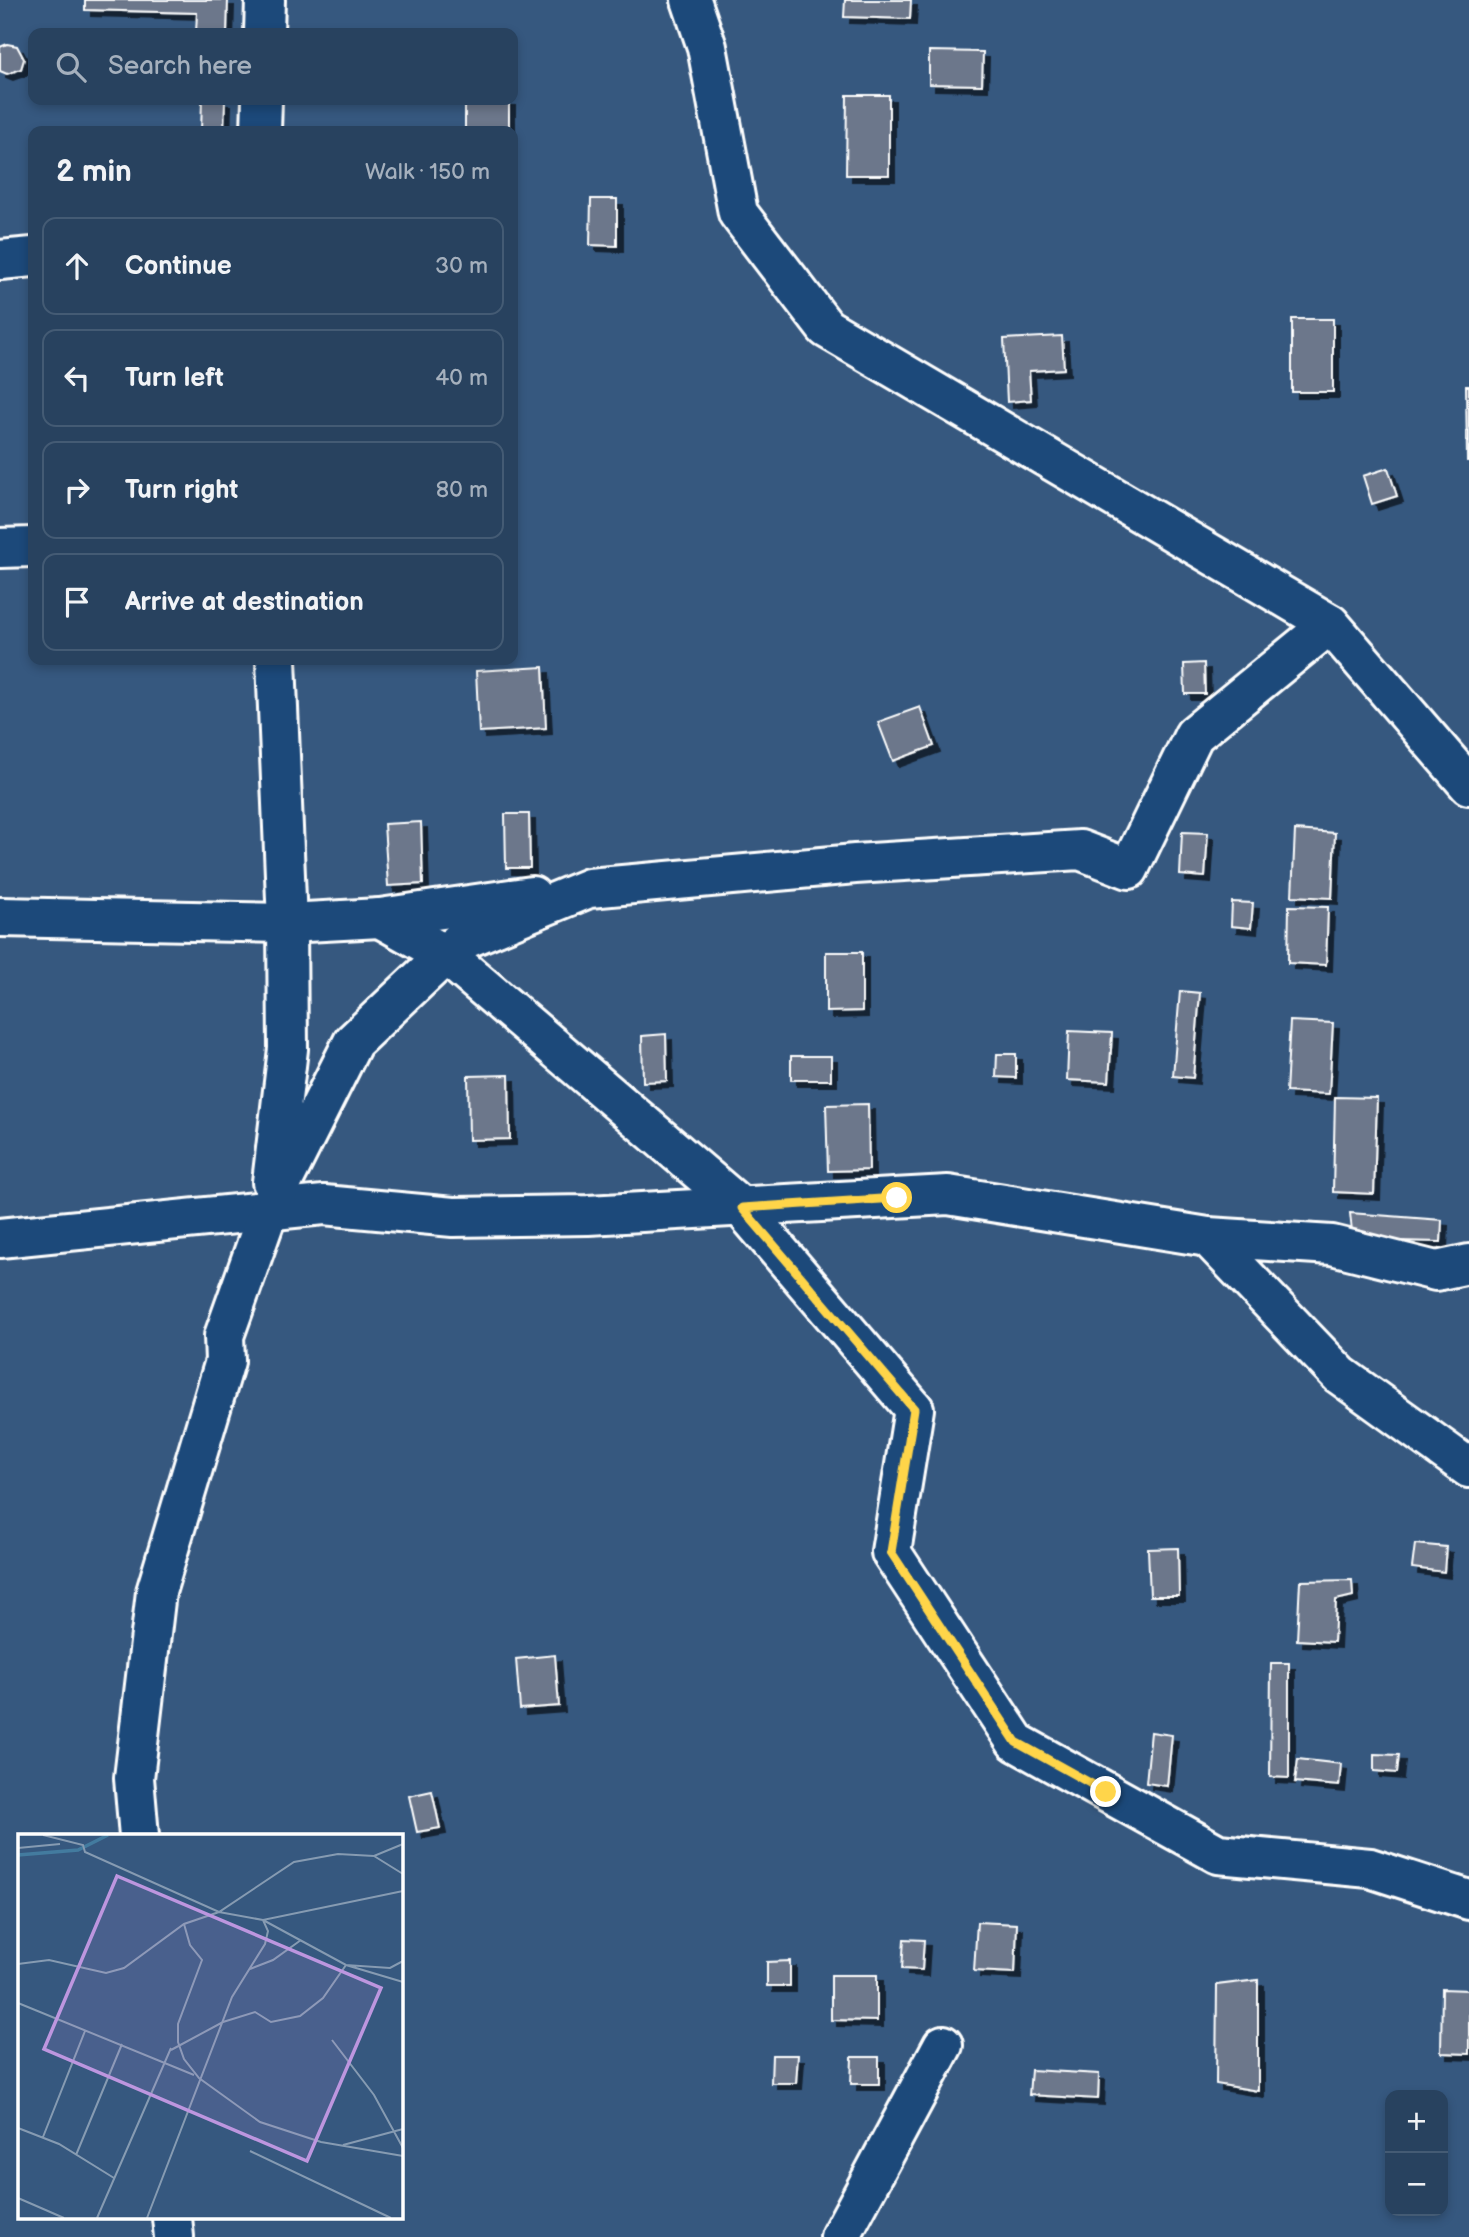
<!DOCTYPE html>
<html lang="en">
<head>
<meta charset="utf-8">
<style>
	:root { --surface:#28425f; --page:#304965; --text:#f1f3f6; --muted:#a5b0bd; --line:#445b74 }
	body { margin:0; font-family:"Balsamiq Sans",sans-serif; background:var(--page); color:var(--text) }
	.controls { position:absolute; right:21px; bottom:21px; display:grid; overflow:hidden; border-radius:14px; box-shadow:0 4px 10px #0003 }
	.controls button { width:63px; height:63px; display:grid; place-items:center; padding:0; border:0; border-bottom:2px solid var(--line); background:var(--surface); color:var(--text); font:35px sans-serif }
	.stop { position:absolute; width:21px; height:21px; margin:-16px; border:5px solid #ffd54a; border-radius:50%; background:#fff }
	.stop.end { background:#ffd54a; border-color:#fff; box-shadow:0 2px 7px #0008 }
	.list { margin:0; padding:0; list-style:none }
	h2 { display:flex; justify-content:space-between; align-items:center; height:91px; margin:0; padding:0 28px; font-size:30px }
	h2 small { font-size:23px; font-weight:400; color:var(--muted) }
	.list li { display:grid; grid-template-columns:46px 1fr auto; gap:21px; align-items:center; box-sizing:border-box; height:98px; margin:0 14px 14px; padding:0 14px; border:2px solid var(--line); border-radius:14px }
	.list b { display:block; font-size:26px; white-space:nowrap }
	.list em { font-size:23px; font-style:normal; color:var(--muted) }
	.icon { flex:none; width:38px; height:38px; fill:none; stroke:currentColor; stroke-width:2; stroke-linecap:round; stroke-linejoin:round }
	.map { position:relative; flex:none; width:1469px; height:2237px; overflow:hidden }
	.search { position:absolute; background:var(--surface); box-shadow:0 4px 10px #0003; left:28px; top:28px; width:490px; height:77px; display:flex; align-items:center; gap:18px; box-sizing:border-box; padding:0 24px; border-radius:14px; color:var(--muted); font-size:26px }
	.panel { position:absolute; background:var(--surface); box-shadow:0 4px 10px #0003; left:28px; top:126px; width:490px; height:539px; border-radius:14px }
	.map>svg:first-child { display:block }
	.building { fill:#6c778b; stroke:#fff; stroke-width:2; filter:url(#shadow) }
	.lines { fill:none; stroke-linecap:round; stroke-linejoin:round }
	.street-casing { stroke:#fff; stroke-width:44 }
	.street { stroke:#1f4a7a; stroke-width:38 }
	.route { stroke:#ffd54a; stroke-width:9 }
	.inset-river { fill:none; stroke:#437b9f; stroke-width:3.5 }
	.inset-road { fill:none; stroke:#869bb2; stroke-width:2 }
	.view { fill:#bd96df; fill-opacity:0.15; stroke:#bd96df; stroke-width:3.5 }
	.inset-edge { fill:none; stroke:#fff; stroke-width:3.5 }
</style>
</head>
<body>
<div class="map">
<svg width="1469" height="2237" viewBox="0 0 1469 2237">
	<defs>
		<filter id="shadow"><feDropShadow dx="6" dy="6" stdDeviation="0" flood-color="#0009"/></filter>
	</defs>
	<rect width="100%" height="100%" fill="#36587f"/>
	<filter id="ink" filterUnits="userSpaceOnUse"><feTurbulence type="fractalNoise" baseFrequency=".0143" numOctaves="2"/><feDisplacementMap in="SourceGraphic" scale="14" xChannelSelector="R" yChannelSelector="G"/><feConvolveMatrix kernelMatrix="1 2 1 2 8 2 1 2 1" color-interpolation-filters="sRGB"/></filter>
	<g filter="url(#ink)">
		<g class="building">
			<polygon points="85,0 228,0 227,33 196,33 197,13 85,10"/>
			<polygon points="845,0 911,0 910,19 844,17"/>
			<polygon points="7,44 17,46 24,59 21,69 7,74 0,71 0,47"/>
			<polygon points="929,51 983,52 982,85 929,84"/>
			<polygon points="847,95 889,95 889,175 846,175"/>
			<polygon points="202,100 225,100 224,131 201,131"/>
			<rect x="465" y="100" width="44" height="31"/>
			<polygon points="591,199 617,199 617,246 590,245"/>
			<rect x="1292" y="319" width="41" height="73"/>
			<polygon points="1062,336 1064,369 1029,371 1031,400 1007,402 1004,339"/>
			<polygon points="1466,386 1469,386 1469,461 1467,461"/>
			<polygon points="1388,468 1397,496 1372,504 1363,476"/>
			<polygon points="1204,663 1205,694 1185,694 1184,664"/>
			<polygon points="543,667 546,728 479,732 476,671"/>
			<polygon points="920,707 934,746 893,761 878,722"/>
			<polygon points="505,814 529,814 530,868 506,868"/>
			<polygon points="421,822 423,884 388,886 384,824"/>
			<polygon points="1295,830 1335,833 1332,898 1292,896"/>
			<polygon points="1182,832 1208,833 1205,877 1180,875"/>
			<polygon points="1232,902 1253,903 1251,928 1231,926"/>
			<polygon points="1289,906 1328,907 1326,965 1288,963"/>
			<polygon points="826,952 862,952 862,1011 826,1012"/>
			<polygon points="1180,991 1200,993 1193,1078 1173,1076"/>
			<polygon points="1290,1021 1333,1023 1329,1094 1286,1092"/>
			<polygon points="1069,1031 1112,1033 1109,1082 1067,1080"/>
			<polygon points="666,1034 667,1081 643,1082 642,1036"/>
			<polygon points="997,1054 1016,1054 1016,1078 996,1077"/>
			<rect x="791" y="1056" width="40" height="24"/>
			<polygon points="509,1075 510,1139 469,1140 468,1076"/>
			<polygon points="1335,1097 1377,1098 1374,1194 1333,1192"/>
			<polygon points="868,1104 869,1170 828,1171 826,1105"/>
			<polygon points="1350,1213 1442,1220 1441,1242 1353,1240"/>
			<polygon points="1415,1544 1446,1547 1444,1572 1412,1568"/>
			<polygon points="1178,1548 1179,1596 1150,1596 1148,1549"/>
			<polygon points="1352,1580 1353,1596 1336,1600 1334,1642 1297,1640 1300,1581"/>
			<polygon points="555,1655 559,1706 520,1709 516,1659"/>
			<polygon points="1271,1663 1289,1663 1289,1778 1270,1777"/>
			<polygon points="1151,1732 1172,1735 1167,1786 1146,1783"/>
			<polygon points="1374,1754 1399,1755 1397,1773 1374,1771"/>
			<polygon points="1298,1759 1341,1764 1339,1786 1295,1782"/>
			<polygon points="432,1791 440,1828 417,1832 409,1796"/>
			<polygon points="977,1922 1017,1924 1015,1973 974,1971"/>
			<polygon points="904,1939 924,1940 922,1970 902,1969"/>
			<polygon points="790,1961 790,1986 767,1986 767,1962"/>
			<polygon points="831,1975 877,1975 877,2021 831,2020"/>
			<polygon points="1258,1980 1258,2091 1216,2084 1217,1985"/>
			<polygon points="1442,1989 1469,1990 1469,2054 1441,2053"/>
			<polygon points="772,2055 798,2055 796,2083 771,2083"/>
			<polygon points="852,2057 879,2057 879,2084 851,2084"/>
			<polygon points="1031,2070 1099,2074 1098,2099 1029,2095"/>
		</g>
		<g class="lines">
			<defs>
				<g id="street">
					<polyline points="691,0 707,47 738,213 826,328 1330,624 1469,785"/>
					<polyline points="264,33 265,0"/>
					<polyline points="261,131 262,100"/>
					<polyline points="0,260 33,257"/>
					<polyline points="0,548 33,547"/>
					<polyline points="0,917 287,923 380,918 532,896"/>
					<polyline points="380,918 446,955 742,1208 914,1409 891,1552 1016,1742 1218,1854 1370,1868 1469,1900"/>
					<polyline points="272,1182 288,1049 287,923 276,660"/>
					<polyline points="1208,1237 1340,1375 1469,1468"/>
					<polyline points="0,1238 324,1205 453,1217 588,1215 948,1195 1208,1237 1332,1245 1436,1271 1469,1264"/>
					<polyline points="139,1836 134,1778 156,1592 225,1361 224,1336 269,1209 353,1042 460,941 589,888 855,864 1080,850 1129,869 1194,735 1330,624"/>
					<polyline points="172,2218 174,2237"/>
					<polyline points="840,2237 943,2045"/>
				</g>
			</defs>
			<use href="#street" class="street-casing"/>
			<use href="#street" class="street"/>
		</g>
	</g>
	<g class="lines" filter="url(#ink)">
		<polyline class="route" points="897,1198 742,1208 914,1409 891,1552 1016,1742 1106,1792"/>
	</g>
	<g transform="translate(18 1834)">
		<rect width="385" height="385" fill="#36587f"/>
		<path class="inset-river" d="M0,21L60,16L90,1"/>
		<path class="inset-road" d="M25,1L65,11L67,18L201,78L245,86L385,57M0,14L42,10M356,22L385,40M245,86L328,131L385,148M166,90L172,111L184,126L160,190V208L166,225L181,244L242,288L303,308L385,322M0,130L31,126L88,139L106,134L166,90L201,78L276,28L320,20L356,22L385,10M232,135L255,126L283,106M0,169L176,241M314,206L356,261L385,314M153,216L205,188L237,178L253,188L282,182L305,164L328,131L372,134L385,127M0,294L41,310L96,344M25,303L67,197M325,311L385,295M232,317L373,384M58,321L104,210M0,364L46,384M79,384L153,214M129,384L214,163L247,110L250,97L245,86"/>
		<path class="view" d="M99,42L363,154L289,327L26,215Z"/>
		<rect width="385" height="385" class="inset-edge"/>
	</g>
</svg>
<div class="controls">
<button>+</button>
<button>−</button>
</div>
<div class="stop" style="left:897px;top:1198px"></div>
<div class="stop end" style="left:1106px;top:1792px"></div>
<div class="search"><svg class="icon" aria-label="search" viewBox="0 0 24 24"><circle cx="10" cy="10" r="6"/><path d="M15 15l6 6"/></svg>Search here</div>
<section class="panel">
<h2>2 min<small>Walk · 150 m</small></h2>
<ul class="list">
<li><svg class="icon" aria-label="ahead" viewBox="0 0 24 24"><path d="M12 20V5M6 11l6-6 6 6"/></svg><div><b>Continue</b></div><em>30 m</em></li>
<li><svg class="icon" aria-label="left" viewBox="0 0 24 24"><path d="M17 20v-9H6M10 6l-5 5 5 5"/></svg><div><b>Turn left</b></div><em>40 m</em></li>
<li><svg class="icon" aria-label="right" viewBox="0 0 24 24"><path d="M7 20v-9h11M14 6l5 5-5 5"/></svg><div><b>Turn right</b></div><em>80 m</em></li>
<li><svg class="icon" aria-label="arrive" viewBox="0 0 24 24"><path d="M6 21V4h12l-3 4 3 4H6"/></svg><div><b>Arrive at destination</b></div></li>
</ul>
</section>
</div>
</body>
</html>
